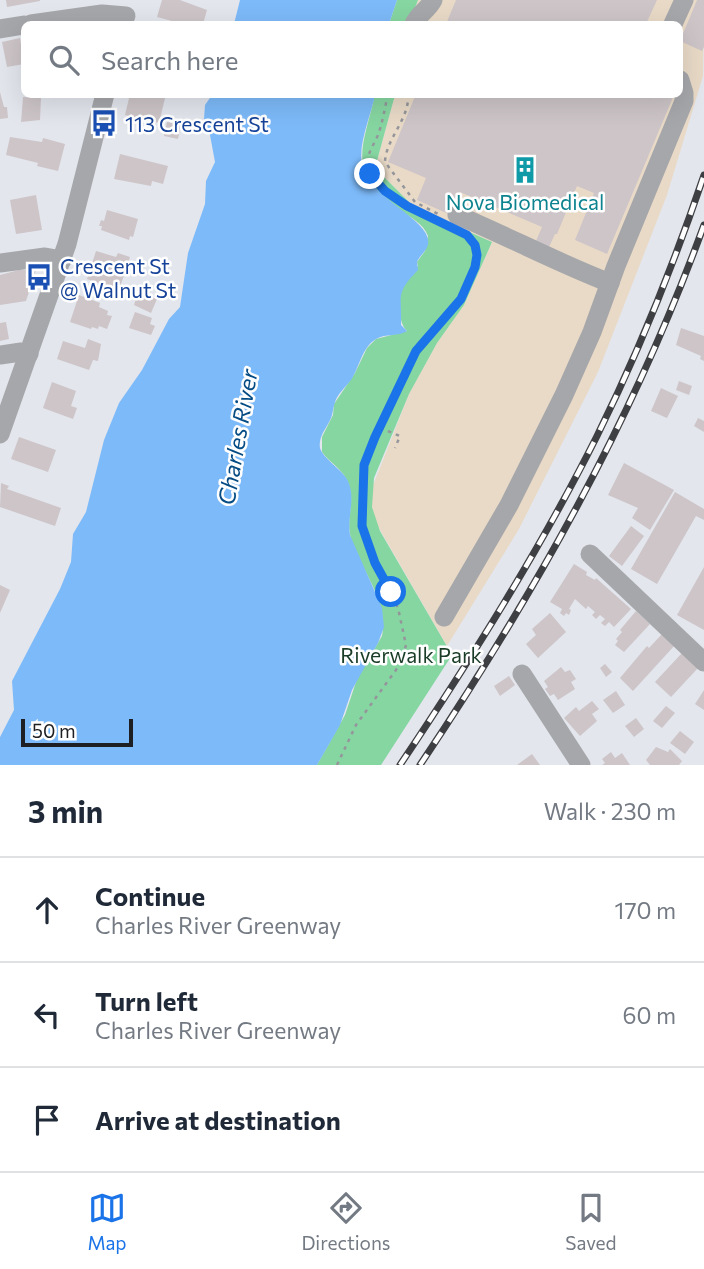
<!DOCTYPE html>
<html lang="en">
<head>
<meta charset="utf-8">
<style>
	:root { --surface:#fff; --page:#f2f2f3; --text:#1f2937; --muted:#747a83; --line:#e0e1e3; --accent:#1a73e8 }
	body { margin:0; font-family:Commissioner,sans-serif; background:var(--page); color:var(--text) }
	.scale { position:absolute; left:21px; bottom:18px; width:112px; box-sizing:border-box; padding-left:7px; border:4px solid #1e1f22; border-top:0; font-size:19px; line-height:24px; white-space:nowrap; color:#1e1f22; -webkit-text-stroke:5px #fff; paint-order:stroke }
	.stop { position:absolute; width:21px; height:21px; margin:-16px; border:5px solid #1a73e8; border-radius:50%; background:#fff }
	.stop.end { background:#1a73e8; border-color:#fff; box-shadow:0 2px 7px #0008 }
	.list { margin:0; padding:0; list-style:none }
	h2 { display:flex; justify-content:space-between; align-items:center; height:91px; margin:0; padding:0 28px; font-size:30px }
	h2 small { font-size:23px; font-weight:400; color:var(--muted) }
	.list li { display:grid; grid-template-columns:46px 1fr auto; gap:21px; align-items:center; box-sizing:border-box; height:105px; padding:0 28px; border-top:2px solid var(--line) }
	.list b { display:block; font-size:26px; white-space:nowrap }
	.list p { margin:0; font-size:23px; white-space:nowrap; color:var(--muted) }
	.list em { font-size:23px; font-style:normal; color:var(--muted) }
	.icon { flex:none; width:38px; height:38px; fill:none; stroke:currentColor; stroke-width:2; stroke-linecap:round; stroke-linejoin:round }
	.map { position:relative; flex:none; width:704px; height:765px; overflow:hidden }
	.search { position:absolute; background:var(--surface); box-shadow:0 7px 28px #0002; left:21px; right:21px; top:21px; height:77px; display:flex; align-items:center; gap:18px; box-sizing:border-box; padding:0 24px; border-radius:10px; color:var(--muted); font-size:26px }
	.sheet { height:406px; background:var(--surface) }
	nav { display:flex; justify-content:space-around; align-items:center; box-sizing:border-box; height:98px; border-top:2px solid var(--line); background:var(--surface); font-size:19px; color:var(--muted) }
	nav a { display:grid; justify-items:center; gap:4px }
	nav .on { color:var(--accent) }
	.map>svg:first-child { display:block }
	.industrial { fill:#e9dac7 }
	.green { fill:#86d6a1 }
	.water { fill:#7dbaf9 }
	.building { fill:#cdc5c8 }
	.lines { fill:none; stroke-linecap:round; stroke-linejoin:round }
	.path { stroke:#94969b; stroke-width:2.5; stroke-dasharray:3.5 5; stroke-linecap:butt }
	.minor { stroke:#a6a7aa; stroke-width:19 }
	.rail-casing { stroke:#3e3f43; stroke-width:7 }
	.rail { stroke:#fff; stroke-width:4.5; stroke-dasharray:13; stroke-linecap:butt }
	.route { stroke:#1a73e8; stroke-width:9 }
	.labels { text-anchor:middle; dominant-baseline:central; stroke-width:5; stroke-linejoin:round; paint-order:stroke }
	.transit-label { font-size:21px; fill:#164399; stroke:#fff; text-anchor:start }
	.culture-label { font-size:21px; fill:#0d838f; stroke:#fff }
	.park-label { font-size:21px; fill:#1a3d27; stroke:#fff }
	.water-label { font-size:23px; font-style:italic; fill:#064c84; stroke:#fff }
</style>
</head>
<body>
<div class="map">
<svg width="704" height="765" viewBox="0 0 704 765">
	<rect width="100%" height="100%" fill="#e3e6ed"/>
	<polygon class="industrial" points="418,0 704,0 703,76 667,195 598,372 519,529 447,646 376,523 372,507 372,488 409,394 437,343 464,305 492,242 415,208 375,168 395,95 680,94 680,24 409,24"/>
	<g class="green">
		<polygon points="397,0 418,0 409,24 389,24"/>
		<path d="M375,95H395L375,168L415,208L492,242L464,305L437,343L409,394L374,478L372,507L380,531L452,655L381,765H317L345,715L357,679L382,636C389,602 361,570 351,538C345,518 357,500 347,480C341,468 329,462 322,452V437L333,415L334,404L355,373L367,348L376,339L407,331C398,323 397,297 403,285C406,279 413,272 418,266L417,262L425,251L428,236C423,223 411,218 400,210C346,171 362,151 375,95Z"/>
	</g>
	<g class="water">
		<polygon points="240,0 397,0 389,24 234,24"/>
		<path d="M212,95H375C371,116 356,147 363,169C372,198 433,222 428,244C427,251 419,256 417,262L418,270C395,294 402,294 401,325L407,331C398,337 386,333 376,339C362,347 359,368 351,380C345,388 338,393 335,402C333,407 333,413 331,418C327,428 318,436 320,448C323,459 342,469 348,481C356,499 347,516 350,535L382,608L384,627L378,643L352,690L340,725L317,765H0V737L14,710L12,681L60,589L71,562L73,534L86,512L104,440L119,403L142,370L169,319L180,307L188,253L205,204L206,181L215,162L210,135L204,119L205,105Z"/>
	</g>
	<g class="building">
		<polygon points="6,0 40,0 40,1 7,7"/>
		<polygon points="162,0 180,0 207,10 203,24 186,23 183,24 157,17"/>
		<polygon points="456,0 657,0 646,24 446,24"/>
		<polygon points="697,0 704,0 704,47 702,51 680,41"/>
		<polygon points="20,38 24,64 7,67 2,42"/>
		<polygon points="0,92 4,107 7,107 8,118 0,119"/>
		<polygon points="130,94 166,94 159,123 125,115"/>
		<polygon points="416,94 672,94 674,95 607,254 575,240 594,193 577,186 557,234 555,234 549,247 536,241 542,227 460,192 451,215 417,200 426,178 388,162"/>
		<polygon points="23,97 41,98 40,120 21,122"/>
		<polygon points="167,122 181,125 178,139 164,136"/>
		<polygon points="10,137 42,142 43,138 65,144 58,171 37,166 38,163 6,155"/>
		<polygon points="120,154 168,166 163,184 152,181 151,186 114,179"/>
		<polygon points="36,195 42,230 16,234 10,200"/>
		<polygon points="107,210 138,219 133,237 130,236 129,240 101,230 102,226 99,226 101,220 104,221"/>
		<polygon points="96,251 116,257 118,253 130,257 119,290 87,279"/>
		<polygon points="19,270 36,270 26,301 0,305 0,275"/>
		<polygon points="138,291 157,299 151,313 134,305"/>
		<polygon points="79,295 100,303 99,307 108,311 107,315 112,316 107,329 99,326 98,329 92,327 91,329 70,322"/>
		<polygon points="135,312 152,318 150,324 155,326 151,335 129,328"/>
		<polygon points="6,322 9,339 0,341 0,323"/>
		<polygon points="681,328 704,336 704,361 700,359 701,356 676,345"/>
		<polygon points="88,339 101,344 98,361 93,360 89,370 57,359 63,341 85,348"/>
		<polygon points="679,381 692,386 689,395 676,390"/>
		<polygon points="52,382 76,391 71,406 77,408 73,419 43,408"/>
		<polygon points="661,388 678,396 667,418 651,411"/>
		<polygon points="698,418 704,421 704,432 694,426"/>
		<polygon points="19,437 56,450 48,472 11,459"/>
		<polygon points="624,463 674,490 650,530 632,518 638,508 608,495"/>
		<polygon points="1,483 9,486 7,489 61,508 55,526 0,507"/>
		<polygon points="675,492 704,509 704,520 696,516 657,584 631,569"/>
		<polygon points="631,526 644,536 622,566 609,556"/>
		<polygon points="574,564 587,572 586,575 595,580 596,578 631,609 614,627 609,622 605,626 601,623 605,619 600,615 596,619 592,615 595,612 588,606 586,609 575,599 569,609 571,610 569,615 566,613 564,616 560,613 562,609 550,602"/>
		<polygon points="704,567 704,630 677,615"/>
		<polygon points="0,585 10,590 0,613"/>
		<polygon points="636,611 650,624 624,652 615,645 618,641 616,639 622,632 620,630"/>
		<polygon points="550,613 566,632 538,658 526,644 536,635 532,629"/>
		<polygon points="663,633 675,645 633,691 620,678 647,646 649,648"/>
		<polygon points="682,653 698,668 671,697 655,682"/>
		<polygon points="605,664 612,672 606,677 600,668"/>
		<polygon points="561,667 565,672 570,670 576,679 571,682 575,689 558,700 554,694 550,696 545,689 548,687 544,681"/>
		<polygon points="509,676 515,685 500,696 494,686"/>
		<polygon points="704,690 704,710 695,704"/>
		<polygon points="616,691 625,705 613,713 603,700"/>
		<polygon points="592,701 599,709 592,714 597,721 580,736 564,718 576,707 579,711"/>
		<polygon points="666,706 675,713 662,728 653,721"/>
		<polygon points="636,718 644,729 634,737 625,726"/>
		<polygon points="680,731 694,742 685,754 670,743"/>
		<polygon points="656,747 668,752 670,749 682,761 679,765 650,765 646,760"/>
		<polygon points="611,752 615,758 622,753 630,765 602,765 605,763 602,759"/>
		<polygon points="532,754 540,765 517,765"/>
	</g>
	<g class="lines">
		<g class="path">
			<path d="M388,94C385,107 383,120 379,132C376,142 367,153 367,163C367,191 420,213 442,223"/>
			<path d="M408,94C410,119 386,138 385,162L415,202L440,215"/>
			<polyline points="380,428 400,436 395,448"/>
			<polyline points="337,765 356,725 401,663 406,645 398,608 363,535 361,518 364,465 375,437 416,351 463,294 477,261 477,250 474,242"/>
		</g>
		<g class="minor">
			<polyline points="31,24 102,14 126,16"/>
			<path d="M414,24C418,14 428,10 433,0"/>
			<polyline points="673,24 684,0"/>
			<polyline points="0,29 24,25"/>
			<path d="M457,215C509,237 558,263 610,283"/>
			<polyline points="0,263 45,257 62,260"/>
			<polyline points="0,355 21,352 29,354"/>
			<polyline points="0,434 67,244 105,94"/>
			<polyline points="590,554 704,662"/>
			<polyline points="444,617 509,505 564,395 592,332 616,266 684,101 684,93 680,80"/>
			<polyline points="522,674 581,765"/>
		</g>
		<defs>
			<g id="rail">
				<path d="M400,765C471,659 540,550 597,436C639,351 674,264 704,175"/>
				<path d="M420,765C534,595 634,418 704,225"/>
			</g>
		</defs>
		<use href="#rail" class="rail-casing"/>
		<use href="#rail" class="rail"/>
	</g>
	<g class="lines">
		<polyline class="route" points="370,174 385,191 407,206 467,235 475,245 477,255 475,267 461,299 416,351 375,437 364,465 362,526 375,563 391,592"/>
	</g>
	<defs>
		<symbol id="bus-bare" viewBox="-9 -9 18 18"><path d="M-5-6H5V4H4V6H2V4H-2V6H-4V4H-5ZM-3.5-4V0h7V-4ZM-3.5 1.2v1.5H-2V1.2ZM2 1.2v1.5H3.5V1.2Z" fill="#1a4fb4" stroke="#fff" stroke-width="2.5" paint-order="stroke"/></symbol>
		<symbol id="building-bare" viewBox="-9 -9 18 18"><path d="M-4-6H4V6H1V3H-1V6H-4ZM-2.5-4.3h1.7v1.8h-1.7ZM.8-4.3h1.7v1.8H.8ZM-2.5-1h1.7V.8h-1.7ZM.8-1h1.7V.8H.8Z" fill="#0f9aa8" stroke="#fff" stroke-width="2.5" paint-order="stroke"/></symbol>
	</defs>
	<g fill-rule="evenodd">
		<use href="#bus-bare" x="85" y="104" width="38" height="38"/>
		<use href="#building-bare" x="506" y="151" width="38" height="38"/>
		<use href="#bus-bare" x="20" y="258" width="38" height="38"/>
	</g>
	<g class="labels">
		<g class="transit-label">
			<text x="125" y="123">113 Crescent St</text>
			<text x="60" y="265">Crescent St<tspan x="60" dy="24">@ Walnut St</tspan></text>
		</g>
		<g class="culture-label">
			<text x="525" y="201">Nova Biomedical</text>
		</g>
		<g class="park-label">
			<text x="411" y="654">Riverwalk Park</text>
		</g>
		<g class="water-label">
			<text transform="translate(237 437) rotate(-80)">Charles River</text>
		</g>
	</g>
</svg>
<div class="scale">50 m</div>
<div class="stop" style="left:391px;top:592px"></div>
<div class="stop end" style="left:370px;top:174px"></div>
<div class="search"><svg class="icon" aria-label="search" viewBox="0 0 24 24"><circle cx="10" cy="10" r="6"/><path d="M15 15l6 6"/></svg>Search here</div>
</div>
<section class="sheet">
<h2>3 min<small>Walk · 230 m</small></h2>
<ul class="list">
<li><svg class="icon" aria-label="ahead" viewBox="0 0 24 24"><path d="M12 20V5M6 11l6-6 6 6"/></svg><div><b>Continue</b><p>Charles River Greenway</p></div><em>170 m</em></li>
<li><svg class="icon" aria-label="left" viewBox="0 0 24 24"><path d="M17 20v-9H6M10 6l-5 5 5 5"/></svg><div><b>Turn left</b><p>Charles River Greenway</p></div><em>60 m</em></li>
<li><svg class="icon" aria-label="arrive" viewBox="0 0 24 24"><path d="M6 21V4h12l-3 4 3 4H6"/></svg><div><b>Arrive at destination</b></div></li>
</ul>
</section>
<nav>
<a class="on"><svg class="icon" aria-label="map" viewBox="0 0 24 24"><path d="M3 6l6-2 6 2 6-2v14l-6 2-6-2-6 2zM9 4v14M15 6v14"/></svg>Map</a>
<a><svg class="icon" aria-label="directions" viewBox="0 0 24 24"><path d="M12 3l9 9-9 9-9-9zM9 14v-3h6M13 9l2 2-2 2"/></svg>Directions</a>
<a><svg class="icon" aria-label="saved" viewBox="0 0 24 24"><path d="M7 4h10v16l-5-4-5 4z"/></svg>Saved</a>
</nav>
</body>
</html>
